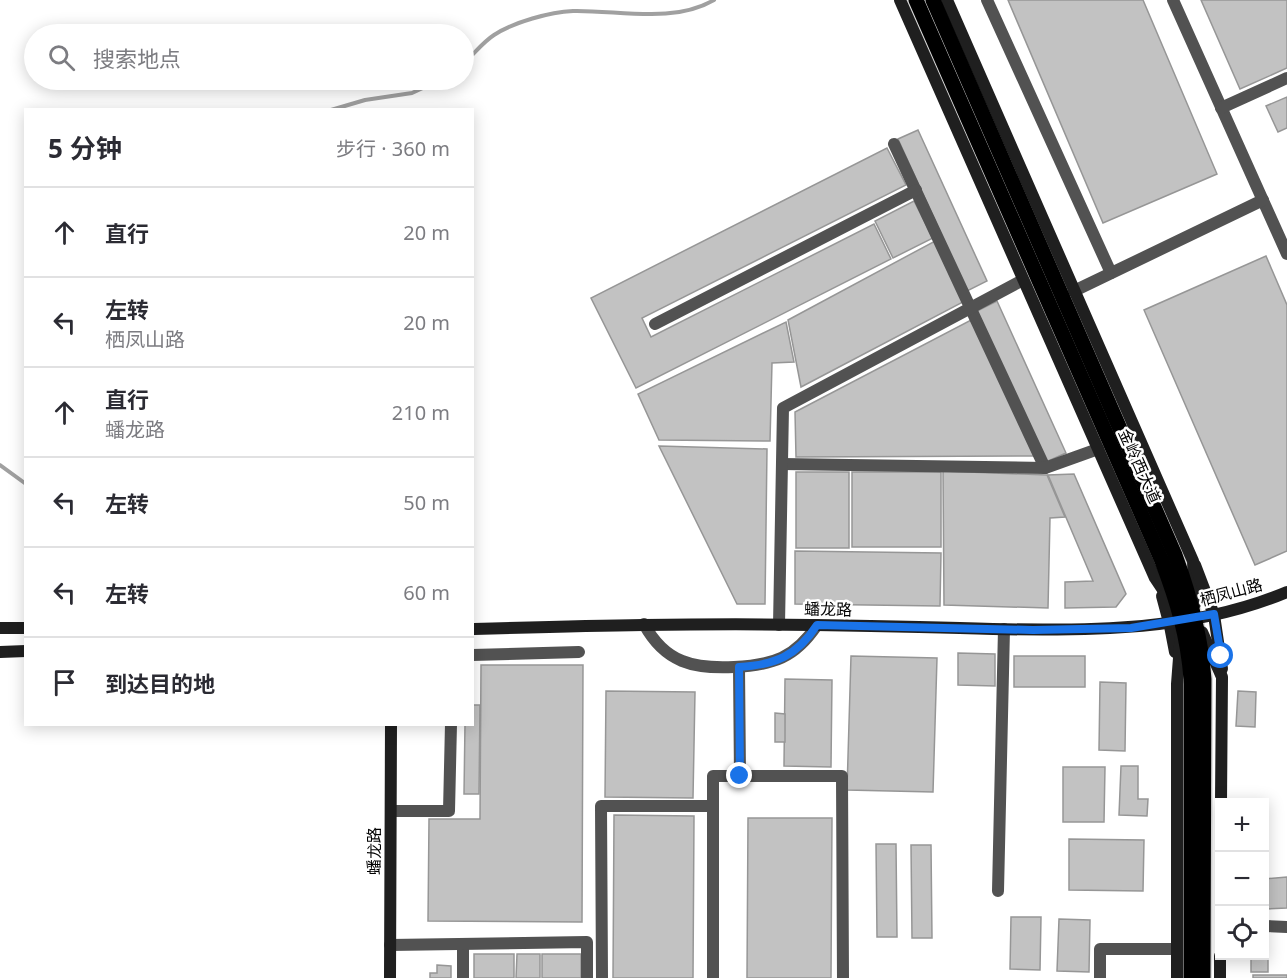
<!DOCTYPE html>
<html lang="zh">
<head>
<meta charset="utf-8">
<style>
	:root { --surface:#fff; --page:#f2f2f3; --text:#2b2b33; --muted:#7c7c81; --line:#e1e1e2 }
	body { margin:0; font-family:"Noto Sans","Noto Sans SC",sans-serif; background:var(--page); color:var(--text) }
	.controls { position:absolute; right:18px; bottom:18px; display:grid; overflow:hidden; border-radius:0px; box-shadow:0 3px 15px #0003 }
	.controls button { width:54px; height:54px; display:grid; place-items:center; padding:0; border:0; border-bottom:2px solid var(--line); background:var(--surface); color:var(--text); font:30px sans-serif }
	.stop { position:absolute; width:18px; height:18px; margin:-14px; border:4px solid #1a73e8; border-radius:50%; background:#fff }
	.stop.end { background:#1a73e8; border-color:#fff; box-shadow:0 2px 6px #0008 }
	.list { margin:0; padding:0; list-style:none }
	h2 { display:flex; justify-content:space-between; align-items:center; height:78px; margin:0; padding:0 24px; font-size:26px }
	h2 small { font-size:20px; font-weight:400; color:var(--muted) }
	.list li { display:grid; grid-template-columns:39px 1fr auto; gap:18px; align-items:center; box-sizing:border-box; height:90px; padding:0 24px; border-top:2px solid var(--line) }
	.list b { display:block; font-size:22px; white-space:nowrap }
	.list p { margin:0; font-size:20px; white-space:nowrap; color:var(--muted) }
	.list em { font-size:20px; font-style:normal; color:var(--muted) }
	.icon { flex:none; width:33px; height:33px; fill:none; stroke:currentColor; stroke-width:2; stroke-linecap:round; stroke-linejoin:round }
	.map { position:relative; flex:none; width:1287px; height:978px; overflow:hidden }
	.search { position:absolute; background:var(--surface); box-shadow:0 3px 15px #0003; left:24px; top:24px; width:450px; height:66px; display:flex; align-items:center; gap:15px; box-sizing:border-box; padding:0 21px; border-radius:33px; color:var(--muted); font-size:22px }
	.panel { position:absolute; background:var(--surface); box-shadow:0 3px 15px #0003; left:24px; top:108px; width:450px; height:618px; border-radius:0px }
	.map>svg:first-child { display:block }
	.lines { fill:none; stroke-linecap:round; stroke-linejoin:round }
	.stream { stroke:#a0a0a0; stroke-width:4 }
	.building { fill:#c2c2c2; stroke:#969696; stroke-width:1.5 }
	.primary-casing { stroke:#dbdbdb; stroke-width:18 }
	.street { stroke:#525252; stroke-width:12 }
	.secondary { stroke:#1f1f1f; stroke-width:12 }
	.primary { stroke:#000; stroke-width:15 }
	.route { stroke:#1a73e8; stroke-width:8 }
	.labels { text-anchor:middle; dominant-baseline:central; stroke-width:5; stroke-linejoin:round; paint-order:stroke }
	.street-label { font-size:16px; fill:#000; stroke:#fff }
</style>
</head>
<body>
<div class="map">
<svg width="1287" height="978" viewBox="0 0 1287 978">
	<rect width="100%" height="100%" fill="#fff"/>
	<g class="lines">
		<g class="stream">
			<path d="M464,63C474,54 483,42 494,35C514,22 550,12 573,11C619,10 673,24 714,0"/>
			<polyline points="331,110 365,100 412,93 440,80"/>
			<polyline points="0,465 26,484"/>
		</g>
	</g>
	<g class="building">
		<polygon points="1008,0 1143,0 1217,174 1103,223"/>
		<polygon points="1201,0 1287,0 1287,68 1240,89"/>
		<polygon points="1287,97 1287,128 1278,132 1266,106"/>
		<polygon points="918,130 987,281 967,291 898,139"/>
		<polygon points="887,148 906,185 642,318 651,337 874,224 891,259 636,388 591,298"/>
		<polygon points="914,201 933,238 893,258 875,221"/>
		<polygon points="937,240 963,302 801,387 788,320"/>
		<polygon points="1266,256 1287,305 1287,551 1255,565 1144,310"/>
		<polygon points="997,301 1066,453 1046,462 977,311"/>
		<polygon points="973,319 1034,456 796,457 795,412"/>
		<polygon points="786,322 794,362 772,363 770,441 659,440 638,394"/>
		<polygon points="659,446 767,449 765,604 737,604"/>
		<polygon points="943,471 1047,475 1065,517 1050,518 1048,608 944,605"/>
		<rect x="796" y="472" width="53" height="76"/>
		<rect x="852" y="472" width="89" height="75"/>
		<polygon points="1074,474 1126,594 1116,607 1065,608 1065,582 1093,581 1048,475"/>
		<polygon points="795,551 941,553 940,606 795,604"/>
		<polygon points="958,653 995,654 995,686 958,685"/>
		<polygon points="851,656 937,658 933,792 847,790"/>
		<rect x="1014" y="656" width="71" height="31"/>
		<polygon points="481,665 583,665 582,922 428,921 429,819 480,819"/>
		<polygon points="785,679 832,680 831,767 784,766"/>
		<polygon points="1100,682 1126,683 1125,751 1099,750"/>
		<polygon points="606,691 695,692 693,798 605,797"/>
		<polygon points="1238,691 1256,692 1255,727 1236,726"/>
		<polygon points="472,705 480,705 479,794 464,794 465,724 472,724"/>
		<polygon points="775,713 785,714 785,742 775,742"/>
		<polygon points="1121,766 1138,766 1138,799 1148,799 1147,816 1119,815"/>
		<polygon points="1063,767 1105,767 1104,822 1063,822"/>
		<polygon points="614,815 694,816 693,978 613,978"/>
		<polygon points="748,818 832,818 831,978 747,978"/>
		<polygon points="1069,839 1144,840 1143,891 1069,890"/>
		<polygon points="876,844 896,844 897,937 877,937"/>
		<polygon points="911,845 931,845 932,938 912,938"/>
		<polygon points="1287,877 1287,908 1264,909 1264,879"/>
		<polygon points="1011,917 1041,917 1040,970 1010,969"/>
		<polygon points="1059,919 1090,920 1089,972 1057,971"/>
		<polygon points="1264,934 1268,934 1268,972 1251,972 1251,956 1264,956"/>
		<rect x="474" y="954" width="40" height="24"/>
		<polygon points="517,954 540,954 540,978 516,978"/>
		<rect x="542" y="954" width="39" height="24"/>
		<polygon points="437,965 451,966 451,978 430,978 430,973 437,973"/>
		<rect x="1253" y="975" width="34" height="3"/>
	</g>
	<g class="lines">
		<defs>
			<g id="primary">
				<path d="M916,0L1162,561C1177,600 1188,637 1191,679V978"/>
				<path d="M933,0L1175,555C1190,596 1201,635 1204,679L1203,978"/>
			</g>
		</defs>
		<use href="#primary" class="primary-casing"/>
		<g class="street">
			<polyline points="987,0 1111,273"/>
			<polyline points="1173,0 1287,254"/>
			<polyline points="1221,108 1287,78"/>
			<polyline points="894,144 1045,468"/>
			<polyline points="1074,291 1263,200"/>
			<polyline points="655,324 916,190"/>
			<polyline points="782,464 1045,468 1098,449"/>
			<path d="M644,624C665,663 694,669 734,667C773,665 795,658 817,625"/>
			<polyline points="779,625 783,408 1023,280"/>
			<polyline points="472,655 579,652"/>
			<polyline points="739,667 740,776"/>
			<polyline points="391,811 449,811 451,724"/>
			<polyline points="998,891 1004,629"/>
			<polyline points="1264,926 1287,927"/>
			<polyline points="463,944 463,978"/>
			<polyline points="390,945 587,942 587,978"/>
			<polyline points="602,978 601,806 713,806"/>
			<polyline points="713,978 713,776 842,776 843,978"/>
			<polyline points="1100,978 1100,949 1177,949"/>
		</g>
		<g class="secondary">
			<polyline points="900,0 1155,578 1175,608"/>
			<polyline points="947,0 1193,561 1195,604"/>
			<polyline points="1195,565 1214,615 1222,669"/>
			<polyline points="1162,596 1170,626 1175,652"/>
			<polyline points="0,628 26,628"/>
			<path d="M472,629C586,626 699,623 812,625C872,626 933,627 993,629C1091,631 1195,631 1287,592"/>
			<polyline points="1202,632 1222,677 1221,802"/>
			<polyline points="0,652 26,651"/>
			<polyline points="390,978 391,724"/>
			<polyline points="1177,978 1177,684 1181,632"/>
			<polyline points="1220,978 1220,956"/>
		</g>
		<use href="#primary" class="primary"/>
	</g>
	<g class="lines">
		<path class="route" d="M740,776L739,667C775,665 797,656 817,625L1033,630L1131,628L1214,614L1221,656"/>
	</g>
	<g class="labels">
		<g class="street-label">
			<text transform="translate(1140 466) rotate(66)">金岭西大道</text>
			<text transform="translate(1231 592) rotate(-15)">栖凤山路</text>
			<text transform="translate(828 609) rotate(1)">蟠龙路</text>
			<text transform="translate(374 851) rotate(-90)">蟠龙路</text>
		</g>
	</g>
</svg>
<div class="controls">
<button>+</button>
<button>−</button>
<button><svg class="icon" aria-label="locate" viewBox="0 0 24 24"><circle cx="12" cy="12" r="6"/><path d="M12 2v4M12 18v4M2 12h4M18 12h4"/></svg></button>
</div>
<div class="stop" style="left:1221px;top:656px"></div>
<div class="stop end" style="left:740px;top:776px"></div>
<div class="search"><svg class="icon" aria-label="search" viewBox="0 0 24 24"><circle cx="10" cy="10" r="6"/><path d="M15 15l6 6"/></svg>搜索地点</div>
<section class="panel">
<h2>5 分钟<small>步行 · 360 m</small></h2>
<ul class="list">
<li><svg class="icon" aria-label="ahead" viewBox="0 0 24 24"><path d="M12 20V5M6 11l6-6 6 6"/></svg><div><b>直行</b></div><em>20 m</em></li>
<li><svg class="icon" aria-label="left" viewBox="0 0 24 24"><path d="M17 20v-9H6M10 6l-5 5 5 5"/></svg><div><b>左转</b><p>栖凤山路</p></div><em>20 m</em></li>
<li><svg class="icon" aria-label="ahead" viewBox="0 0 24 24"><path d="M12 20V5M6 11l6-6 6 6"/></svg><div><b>直行</b><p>蟠龙路</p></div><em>210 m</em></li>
<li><svg class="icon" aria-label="left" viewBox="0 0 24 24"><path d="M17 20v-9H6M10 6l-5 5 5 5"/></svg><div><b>左转</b></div><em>50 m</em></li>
<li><svg class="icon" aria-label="left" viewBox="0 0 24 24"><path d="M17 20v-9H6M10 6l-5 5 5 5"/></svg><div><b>左转</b></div><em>60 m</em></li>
<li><svg class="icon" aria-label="arrive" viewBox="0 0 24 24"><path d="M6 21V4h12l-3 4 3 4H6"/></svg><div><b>到达目的地</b></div></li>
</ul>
</section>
</div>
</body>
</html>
